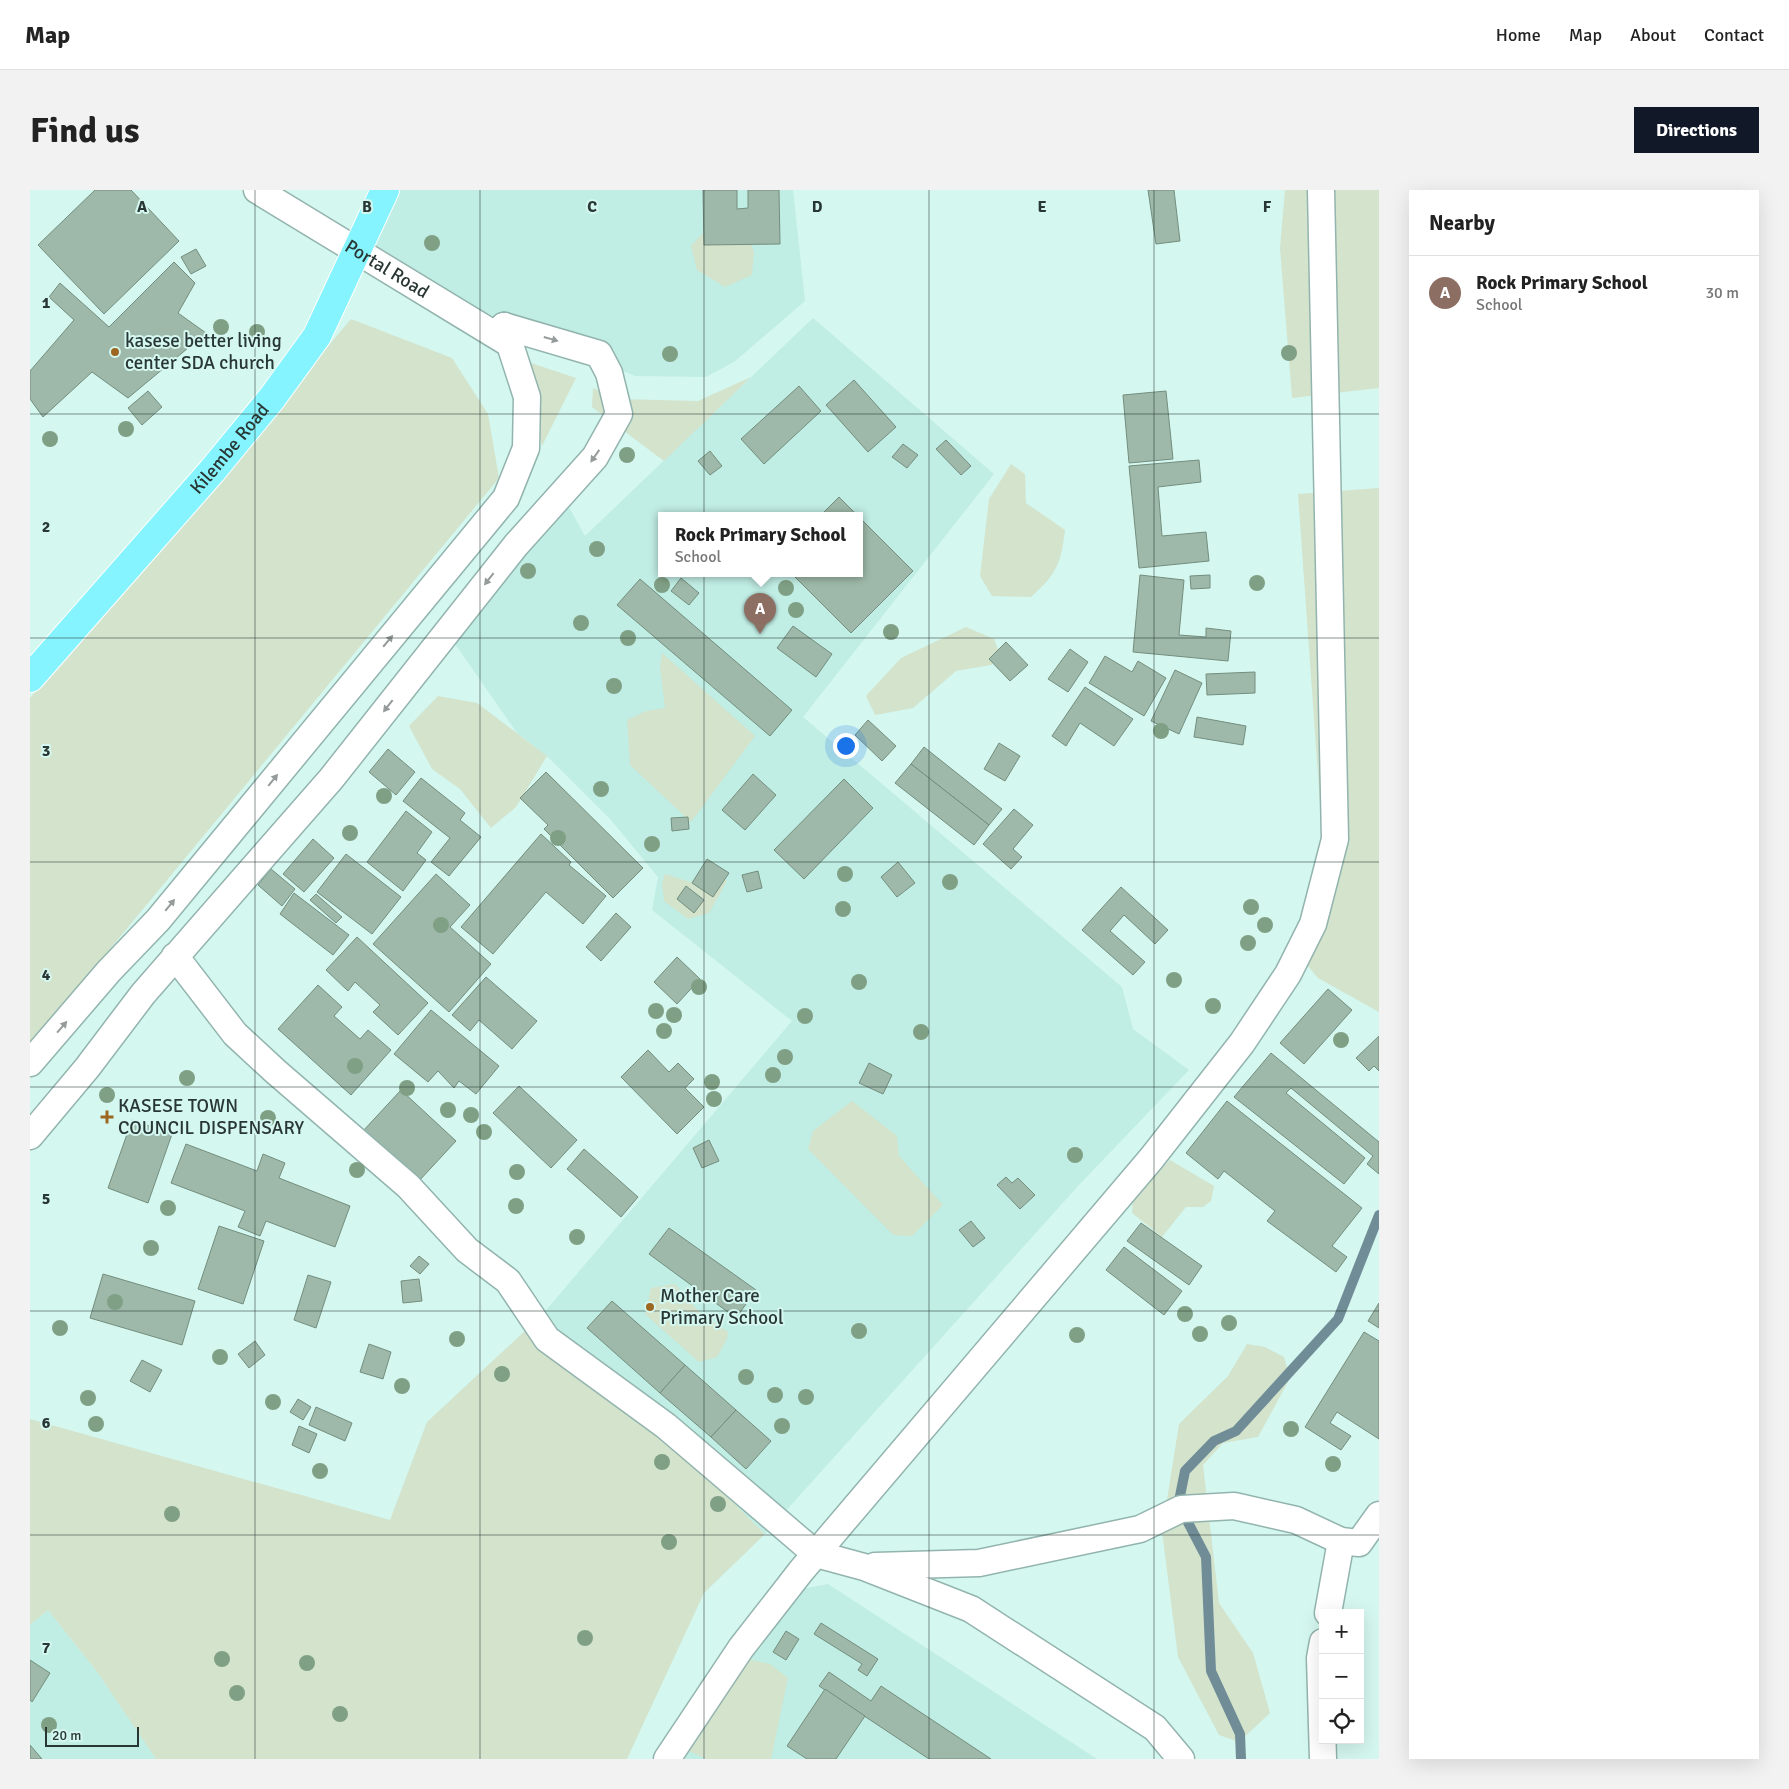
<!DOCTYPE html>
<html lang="en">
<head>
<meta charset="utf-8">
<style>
	:root { --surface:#fff; --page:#f2f2f2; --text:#222; --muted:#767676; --line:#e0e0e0; --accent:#111827 }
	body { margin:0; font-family:Signika,sans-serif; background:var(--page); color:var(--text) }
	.controls { position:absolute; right:15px; bottom:15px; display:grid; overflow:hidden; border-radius:0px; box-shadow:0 5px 20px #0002 }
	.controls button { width:45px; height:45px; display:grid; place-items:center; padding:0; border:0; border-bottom:1px solid var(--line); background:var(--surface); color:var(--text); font:25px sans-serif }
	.scale { position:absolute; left:15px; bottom:12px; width:94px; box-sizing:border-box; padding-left:5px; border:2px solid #293734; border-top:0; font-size:14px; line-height:18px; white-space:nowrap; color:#293734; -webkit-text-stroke:4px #d4f7f0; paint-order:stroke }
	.you { position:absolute; left:815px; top:555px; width:18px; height:18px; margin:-12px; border:4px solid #fff; border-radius:50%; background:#1a73e8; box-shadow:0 0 0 8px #1a73e833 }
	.badge { display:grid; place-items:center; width:32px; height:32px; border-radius:50%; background:var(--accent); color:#fff; font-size:16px; font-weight:700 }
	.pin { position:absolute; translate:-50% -41px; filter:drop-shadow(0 1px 2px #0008) }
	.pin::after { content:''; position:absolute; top:26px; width:18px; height:15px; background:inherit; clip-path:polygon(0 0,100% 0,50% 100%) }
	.popup { position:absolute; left:628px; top:322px; width:205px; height:65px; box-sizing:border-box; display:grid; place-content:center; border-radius:0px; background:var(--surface); filter:drop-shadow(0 1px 4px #0005); font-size:16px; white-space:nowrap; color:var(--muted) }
	.popup b { font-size:19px; color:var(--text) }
	.popup::after { content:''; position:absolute; left:50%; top:100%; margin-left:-10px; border:10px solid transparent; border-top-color:var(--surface) }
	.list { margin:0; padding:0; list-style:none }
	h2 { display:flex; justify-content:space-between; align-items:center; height:65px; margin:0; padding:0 20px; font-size:21px }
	h2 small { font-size:16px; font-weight:400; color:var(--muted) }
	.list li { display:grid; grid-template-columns:32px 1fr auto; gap:15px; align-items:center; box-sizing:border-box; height:75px; padding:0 20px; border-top:1px solid var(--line) }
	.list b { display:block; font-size:19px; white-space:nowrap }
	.list p { margin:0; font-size:16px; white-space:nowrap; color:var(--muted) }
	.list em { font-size:16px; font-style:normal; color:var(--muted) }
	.icon { flex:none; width:28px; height:28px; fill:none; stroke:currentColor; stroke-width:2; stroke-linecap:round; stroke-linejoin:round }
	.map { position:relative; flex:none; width:1349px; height:1569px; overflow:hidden; border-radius:0px }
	header { display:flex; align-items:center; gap:30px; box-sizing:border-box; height:70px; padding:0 25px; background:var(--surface); border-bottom:1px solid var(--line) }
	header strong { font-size:24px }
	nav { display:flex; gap:28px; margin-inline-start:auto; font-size:18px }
	.intro { display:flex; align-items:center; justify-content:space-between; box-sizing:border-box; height:120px; padding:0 30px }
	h1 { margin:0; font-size:35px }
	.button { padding:12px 22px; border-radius:0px; background:var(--accent); color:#fff; font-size:18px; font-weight:700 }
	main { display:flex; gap:30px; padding:0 30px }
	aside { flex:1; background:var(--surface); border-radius:0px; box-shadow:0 5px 20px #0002 }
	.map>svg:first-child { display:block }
	.built { fill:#c0ede4; fill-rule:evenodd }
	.green { fill:#d3e3cc }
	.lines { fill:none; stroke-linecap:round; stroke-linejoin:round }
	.stream { stroke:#708d97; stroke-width:10 }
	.building { fill:#9eb9a9; stroke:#748e7e }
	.street-casing { stroke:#93b4ae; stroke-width:29 }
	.primary-casing { stroke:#fff; stroke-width:30 }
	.street { stroke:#fff; stroke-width:26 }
	.primary { stroke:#86f4fe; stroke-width:28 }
	.tree { fill:#80a085 }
	.oneway { fill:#949b9a }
	.grid { fill:none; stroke:#293734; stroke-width:1; stroke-opacity:0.55 }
	.poi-dot { fill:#9d6621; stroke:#d4f7f0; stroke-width:2 }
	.labels { text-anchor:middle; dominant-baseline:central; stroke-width:4; stroke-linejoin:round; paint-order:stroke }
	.street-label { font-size:19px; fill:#293734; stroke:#d4f7f0 }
	.poi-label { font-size:19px; fill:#293734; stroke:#d4f7f0; text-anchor:start }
	.grid-label { font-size:16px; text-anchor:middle; font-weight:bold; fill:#293734; stroke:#d4f7f0; stroke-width:4; stroke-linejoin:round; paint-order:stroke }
</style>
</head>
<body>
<header>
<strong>Map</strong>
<nav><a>Home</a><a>Map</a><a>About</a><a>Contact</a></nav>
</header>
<div class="intro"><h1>Find us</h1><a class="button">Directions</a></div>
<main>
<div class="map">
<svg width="1349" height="1569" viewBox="0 0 1349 1569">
	<rect width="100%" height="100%" fill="#d4f7f0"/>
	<g class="built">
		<polygon points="369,0 763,0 775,111 704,172 676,187 605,186 343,75 340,62"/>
		<path d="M783,128L964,284L773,527L1092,797L1103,839L1159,880L1048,996L735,1344L512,1125L762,831L622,720L628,687L581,630L517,566L487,543L416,441L526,294L555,346ZM631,325H829V383H631Z"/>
		<polygon points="798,1394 1067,1569 646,1569 719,1467 772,1399"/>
		<polygon points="18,1420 68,1483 126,1569 0,1569 0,1435"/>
	</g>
	<g class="green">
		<polygon points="1255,0 1349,0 1349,198 1262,208 1250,58"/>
		<polygon points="676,40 719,48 724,62 722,85 695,97 667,80 661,56"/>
		<polygon points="321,129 422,168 458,224 469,288 0,856 0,508"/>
		<polygon points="477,165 546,188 512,256 498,194"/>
		<polygon points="721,187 634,271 562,217 563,198 588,209 668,211"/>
		<path d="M981,274L995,284L996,313L1035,340C1031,373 1027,384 1001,407L962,406L950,386L959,309Z"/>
		<polygon points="1349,298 1349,822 1288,788 1273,770 1297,711 1268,304"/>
		<polygon points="936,437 964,449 970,465 961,475 926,481 883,518 845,525 836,506 871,468"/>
		<polygon points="632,463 725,546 661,632 600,575 597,530 616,521 635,518 630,477"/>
		<polygon points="408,506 447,513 517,566 486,617 461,638 430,599 402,579 379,536"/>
		<polygon points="635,684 660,692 691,685 697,691 679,723 658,729 634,711 632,693"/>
		<polygon points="822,911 867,946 869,966 913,1015 882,1046 863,1045 778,959 783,941"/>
		<polygon points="1140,970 1184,996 1181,1011 1173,1017 1156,1017 1132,1047 1102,1023 1103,1006"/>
		<polygon points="645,1094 667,1120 698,1142 697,1149 687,1167 669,1172 615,1124 621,1098"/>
		<polygon points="512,1125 735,1344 674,1403 597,1569 126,1569 68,1483 18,1420 0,1435 0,1229 360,1330 397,1232"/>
		<polygon points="1217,1154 1235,1157 1254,1167 1260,1188 1228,1247 1193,1253 1173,1275 1189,1413 1223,1463 1240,1523 1209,1552 1189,1545 1148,1467 1132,1341 1149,1234 1198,1186"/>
		<polygon points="700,1465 740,1474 758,1488 741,1569 676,1569 657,1560 670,1492"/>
	</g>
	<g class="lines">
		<polyline class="stream" points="1211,1569 1210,1544 1181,1481 1176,1367 1151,1319 1150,1306 1155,1281 1184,1251 1206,1241 1308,1129 1349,1025"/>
	</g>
	<g class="building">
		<polygon points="65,0 101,0 149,51 74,124 8,55"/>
		<polygon points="673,0 707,0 707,19 718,18 718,0 749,0 750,54 674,55"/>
		<polygon points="1118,0 1144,0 1150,51 1126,54"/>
		<polygon points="166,59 176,76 161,84 151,67"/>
		<polygon points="144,72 165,93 148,123 176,143 98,208 62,182 13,227 0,209 0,181 44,130 19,107 30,93 79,137"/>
		<polygon points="824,190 866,237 838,262 796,215"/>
		<polygon points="769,196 791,221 734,274 711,249"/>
		<polygon points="118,201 132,217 112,235 98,218"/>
		<polygon points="1136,201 1143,269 1099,273 1093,205"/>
		<polygon points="916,250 941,276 931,285 906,259"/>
		<polygon points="873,254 888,265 877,278 862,267"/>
		<polygon points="680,261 692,276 680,285 668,271"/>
		<polygon points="1169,270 1171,292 1128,297 1132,346 1176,342 1179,371 1109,378 1099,276"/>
		<polygon points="809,307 827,325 791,325"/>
		<polygon points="829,327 883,381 821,443 765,387 769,383 829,383"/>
		<polygon points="1110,385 1154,390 1149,445 1176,447 1176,438 1201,441 1198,471 1103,462"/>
		<polygon points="1180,385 1180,398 1161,399 1160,386"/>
		<polygon points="651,388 669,403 659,415 641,401"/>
		<polygon points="610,389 762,520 740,546 587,415"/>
		<polygon points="763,436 802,464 786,487 747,458"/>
		<polygon points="976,452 998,475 980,491 959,469"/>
		<polygon points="1040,459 1058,472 1038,502 1018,489"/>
		<polygon points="1075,466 1102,482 1108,471 1136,488 1114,526 1059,493"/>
		<polygon points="1145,480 1172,493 1149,544 1121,531"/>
		<polygon points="1225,482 1225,503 1177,505 1176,484"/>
		<polygon points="1055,497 1103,529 1084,556 1050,533 1036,556 1022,546"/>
		<polygon points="1167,527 1216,536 1213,555 1164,547"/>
		<polygon points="838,530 866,556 852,571 825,545"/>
		<polygon points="969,553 990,566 975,591 954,579"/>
		<polygon points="894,557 972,619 959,635 881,574"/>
		<polygon points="358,559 385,582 366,605 339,582"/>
		<polygon points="881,574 959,635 944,655 865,593"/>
		<polygon points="516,582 613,678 583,708 514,639 518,635 490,608"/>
		<polygon points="723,584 746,605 715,640 692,620"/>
		<polygon points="391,588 435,623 430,630 451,647 419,686 401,672 420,648 373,611"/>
		<polygon points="814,589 843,618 774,689 744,660"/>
		<polygon points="984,619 1003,635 983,659 992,667 981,679 953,654"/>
		<polygon points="376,621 402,642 387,663 396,670 373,701 337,672"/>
		<polygon points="658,627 659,639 642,641 641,628"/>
		<polygon points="511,644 541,672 539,675 576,706 553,734 516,702 463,764 431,737"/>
		<polygon points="283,649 304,668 274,702 253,684"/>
		<polygon points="316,664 371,707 342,744 287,702"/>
		<polygon points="677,669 699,683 683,707 662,693"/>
		<polygon points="868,672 885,693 867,707 851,687"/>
		<polygon points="241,679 265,699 252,716 228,695"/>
		<polygon points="728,681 732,698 717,702 712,685"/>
		<polygon points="406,684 440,715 420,737 461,774 419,822 343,754"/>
		<polygon points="656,696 674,710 664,723 647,709"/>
		<polygon points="1091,697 1138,740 1125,754 1094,725 1080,741 1115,772 1103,785 1052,740"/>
		<polygon points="264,703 319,745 303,765 250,724"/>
		<polygon points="286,704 312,727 306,733 280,710"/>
		<polygon points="586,723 601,737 571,771 556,757"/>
		<polygon points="327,747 398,813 368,845 343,822 350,815 325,792 318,801 296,780"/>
		<polygon points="647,767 670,789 647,814 624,792"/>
		<polygon points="456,787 507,831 482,859 449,830 440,841 422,825"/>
		<polygon points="288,795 312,817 304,826 330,849 338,840 361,860 321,905 248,839"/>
		<polygon points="1298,799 1322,820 1274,874 1250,853"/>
		<polygon points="401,820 469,876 446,904 429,891 424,898 408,881 398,892 364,864"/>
		<polygon points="1349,846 1349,881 1344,876 1339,881 1326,868"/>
		<polygon points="618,860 639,882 648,873 664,889 655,898 674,917 647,944 591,887"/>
		<polygon points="1241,863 1349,952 1349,984 1337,974 1343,966 1261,898 1256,903 1335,968 1314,994 1204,907"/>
		<polygon points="839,873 862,885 853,904 829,893"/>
		<polygon points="489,896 547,950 521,978 463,923"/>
		<polygon points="371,900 426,951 388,992 333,941"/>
		<polygon points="1197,911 1332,1018 1302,1056 1317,1067 1306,1082 1237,1031 1245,1021 1194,981 1188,989 1156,963"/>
		<polygon points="102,930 142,944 118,1013 78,998"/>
		<polygon points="679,950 689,971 672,978 663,958"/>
		<polygon points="156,954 227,981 233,964 255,973 249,988 320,1016 305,1057 236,1031 230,1046 208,1037 215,1021 141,993"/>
		<polygon points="554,959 608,1007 591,1027 537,979"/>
		<polygon points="976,987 982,993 988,988 1005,1005 990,1019 967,995"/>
		<polygon points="941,1031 955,1048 943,1057 929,1040"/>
		<polygon points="1111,1033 1172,1076 1159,1095 1097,1051"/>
		<polygon points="189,1036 234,1051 213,1114 168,1099"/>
		<polygon points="639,1038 726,1100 706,1128 619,1064"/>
		<polygon points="1094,1057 1152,1101 1134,1125 1076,1080"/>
		<polygon points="389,1066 399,1074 390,1084 380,1076"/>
		<polygon points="73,1084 165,1111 152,1155 60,1128"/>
		<polygon points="278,1085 301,1092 286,1138 264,1130"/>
		<polygon points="389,1089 392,1111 373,1113 371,1091"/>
		<polygon points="582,1111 655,1175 630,1203 557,1138"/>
		<polygon points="1349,1113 1349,1138 1338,1131"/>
		<polygon points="1334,1142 1349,1151 1349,1249 1307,1222 1300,1233 1321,1246 1311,1260 1275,1237"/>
		<polygon points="225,1151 235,1165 219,1178 208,1164"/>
		<polygon points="339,1154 361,1162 353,1189 330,1182"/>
		<polygon points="112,1170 132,1180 120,1202 100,1191"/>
		<polygon points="655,1175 706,1220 681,1247 630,1203"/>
		<polygon points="268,1209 281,1217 273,1230 260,1222"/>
		<polygon points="286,1217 322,1233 315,1251 279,1235"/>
		<polygon points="706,1220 741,1251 716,1279 681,1247"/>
		<polygon points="269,1236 287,1244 279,1263 262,1255"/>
		<polygon points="791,1433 848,1469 837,1486 828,1480 832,1474 784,1444"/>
		<polygon points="756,1441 769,1449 756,1470 743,1462"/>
		<polygon points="0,1470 20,1483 2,1512 0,1510"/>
		<polygon points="799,1482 841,1511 851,1496 961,1569 899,1569 789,1496"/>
		<polygon points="795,1499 835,1526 806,1569 777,1569 757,1556"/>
		<polygon points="0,1555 12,1569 0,1569"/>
	</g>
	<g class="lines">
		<defs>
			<g id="street">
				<path id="s1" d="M227,0L475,151L474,136"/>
				<polyline points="145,766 205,844 245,881 378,996 437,1060 478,1091 517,1149 636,1236 786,1364 834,1377 941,1419 1125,1538 1151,1569"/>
				<polyline points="0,873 79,781 128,730 476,308 496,258 497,207 474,136"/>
				<polyline points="0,946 57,878 113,804 301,589 486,355 565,267 589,224 579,183 569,164 474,136"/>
				<polyline points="845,1376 949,1373 1110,1339 1151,1319 1204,1316 1266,1330 1311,1351 1329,1353 1349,1325"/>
				<polyline points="1298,1423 1311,1351"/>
				<polyline points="637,1569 711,1458 771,1381 1121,969 1212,853 1258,784 1283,734 1305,649 1291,0"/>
				<polyline points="1293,1569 1290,1468 1293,1452"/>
			</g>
			<g id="primary">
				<path id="s2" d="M0,488L182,281L242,208L287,146L355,0"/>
			</g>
		</defs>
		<use href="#street" class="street-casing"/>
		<use href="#primary" class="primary-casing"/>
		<use href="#street" class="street"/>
		<use href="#primary" class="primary"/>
	</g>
	<g class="tree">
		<circle cx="402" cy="53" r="8"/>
		<circle cx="191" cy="137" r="8"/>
		<circle cx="227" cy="142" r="8"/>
		<circle cx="1259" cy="163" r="8"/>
		<circle cx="640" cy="164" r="8"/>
		<circle cx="96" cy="239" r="8"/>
		<circle cx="20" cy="249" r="8"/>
		<circle cx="597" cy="265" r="8"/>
		<circle cx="567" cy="359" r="8"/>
		<circle cx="498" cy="381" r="8"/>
		<circle cx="1227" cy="393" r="8"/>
		<circle cx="632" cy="395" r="8"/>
		<circle cx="756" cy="398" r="8"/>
		<circle cx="766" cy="420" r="8"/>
		<circle cx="551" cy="433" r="8"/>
		<circle cx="861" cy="442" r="8"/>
		<circle cx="598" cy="448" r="8"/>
		<circle cx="584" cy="496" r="8"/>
		<circle cx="1131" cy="541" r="8"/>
		<circle cx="571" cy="599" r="8"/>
		<circle cx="354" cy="606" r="8"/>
		<circle cx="320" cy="643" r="8"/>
		<circle cx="528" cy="648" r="8"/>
		<circle cx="622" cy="654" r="8"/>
		<circle cx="815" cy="684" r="8"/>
		<circle cx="920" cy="692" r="8"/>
		<circle cx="1221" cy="717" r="8"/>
		<circle cx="813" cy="719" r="8"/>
		<circle cx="411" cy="735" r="8"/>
		<circle cx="1235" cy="735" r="8"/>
		<circle cx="1218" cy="753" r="8"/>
		<circle cx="1144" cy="790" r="8"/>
		<circle cx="829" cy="792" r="8"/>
		<circle cx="669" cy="797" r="8"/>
		<circle cx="1183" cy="816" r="8"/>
		<circle cx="626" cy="821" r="8"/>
		<circle cx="644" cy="825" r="8"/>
		<circle cx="775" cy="826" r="8"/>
		<circle cx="634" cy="841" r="8"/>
		<circle cx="891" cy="842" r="8"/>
		<circle cx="1311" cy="850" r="8"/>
		<circle cx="755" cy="867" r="8"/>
		<circle cx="325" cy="876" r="8"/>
		<circle cx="743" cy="885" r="8"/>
		<circle cx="157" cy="888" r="8"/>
		<circle cx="682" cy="892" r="8"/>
		<circle cx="377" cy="898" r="8"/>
		<circle cx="77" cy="905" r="8"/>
		<circle cx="684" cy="909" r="8"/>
		<circle cx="418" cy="920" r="8"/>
		<circle cx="441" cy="925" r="8"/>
		<circle cx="238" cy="928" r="8"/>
		<circle cx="454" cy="942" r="8"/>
		<circle cx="1045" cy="965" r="8"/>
		<circle cx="327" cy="980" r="8"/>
		<circle cx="487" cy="982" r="8"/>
		<circle cx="486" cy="1016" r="8"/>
		<circle cx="138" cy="1018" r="8"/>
		<circle cx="547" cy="1047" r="8"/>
		<circle cx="121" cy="1058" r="8"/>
		<circle cx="85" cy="1112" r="8"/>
		<circle cx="1155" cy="1124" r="8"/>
		<circle cx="1199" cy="1133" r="8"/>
		<circle cx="30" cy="1138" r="8"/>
		<circle cx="829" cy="1141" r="8"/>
		<circle cx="1170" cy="1144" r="8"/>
		<circle cx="1047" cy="1145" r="8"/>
		<circle cx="427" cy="1149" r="8"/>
		<circle cx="190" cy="1167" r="8"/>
		<circle cx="472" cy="1184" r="8"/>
		<circle cx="716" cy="1187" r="8"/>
		<circle cx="372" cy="1196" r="8"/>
		<circle cx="745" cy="1205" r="8"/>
		<circle cx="776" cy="1207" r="8"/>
		<circle cx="58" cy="1208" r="8"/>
		<circle cx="243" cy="1212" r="8"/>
		<circle cx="66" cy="1234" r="8"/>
		<circle cx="752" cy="1236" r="8"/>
		<circle cx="1261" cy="1239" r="8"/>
		<circle cx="632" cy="1272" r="8"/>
		<circle cx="1303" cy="1274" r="8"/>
		<circle cx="290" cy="1281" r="8"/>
		<circle cx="688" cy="1314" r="8"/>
		<circle cx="142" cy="1324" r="8"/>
		<circle cx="639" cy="1352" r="8"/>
		<circle cx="555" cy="1448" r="8"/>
		<circle cx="192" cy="1469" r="8"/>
		<circle cx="277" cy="1473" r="8"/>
		<circle cx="207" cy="1503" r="8"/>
		<circle cx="310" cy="1524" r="8"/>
		<circle cx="19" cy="1535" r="8"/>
	</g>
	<defs><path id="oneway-solid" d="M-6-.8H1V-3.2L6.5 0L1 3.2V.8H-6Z" transform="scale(1.25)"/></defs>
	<g class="oneway">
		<use href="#oneway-solid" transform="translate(521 149) rotate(16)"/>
		<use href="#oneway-solid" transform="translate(565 266) rotate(125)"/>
		<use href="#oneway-solid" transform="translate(459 389) rotate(128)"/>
		<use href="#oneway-solid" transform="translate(358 451) rotate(-50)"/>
		<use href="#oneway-solid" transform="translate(358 516) rotate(128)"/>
		<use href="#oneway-solid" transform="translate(243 590) rotate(-51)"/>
		<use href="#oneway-solid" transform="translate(140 715) rotate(-51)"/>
		<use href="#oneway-solid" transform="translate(32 837) rotate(-49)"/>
	</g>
	<path class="grid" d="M225,0V1569M450,0V1569M674,0V1569M899,0V1569M1124,0V1569M0,224H1349M0,448H1349M0,672H1349M0,897H1349M0,1121H1349M0,1345H1349"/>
	<g class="poi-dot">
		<circle cx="85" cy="162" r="5"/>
		<path d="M74.5 919.5h5v5h5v5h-5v5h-5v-5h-5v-5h5z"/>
		<circle cx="620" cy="1117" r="5"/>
	</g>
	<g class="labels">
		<g class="street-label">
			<text stroke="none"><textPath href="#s1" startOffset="152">Portal Road</textPath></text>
			<text stroke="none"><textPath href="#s2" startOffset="304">Kilembe Road</textPath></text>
		</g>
		<g class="poi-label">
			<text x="95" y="151">kasese better living<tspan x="95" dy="22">center SDA church</tspan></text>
			<text x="88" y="916">KASESE TOWN<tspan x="88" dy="22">COUNCIL DISPENSARY</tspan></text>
			<text x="630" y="1106">Mother Care<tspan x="630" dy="22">Primary School</tspan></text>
		</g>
	</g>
	<g class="grid-label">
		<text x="112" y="22">A</text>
		<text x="337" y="22">B</text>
		<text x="562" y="22">C</text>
		<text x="787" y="22">D</text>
		<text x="1012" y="22">E</text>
		<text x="1237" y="22">F</text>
		<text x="16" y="118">1</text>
		<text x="16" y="342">2</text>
		<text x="16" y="566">3</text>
		<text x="16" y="790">4</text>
		<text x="16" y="1014">5</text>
		<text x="16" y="1238">6</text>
		<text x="16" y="1463">7</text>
	</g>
</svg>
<div class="controls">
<button>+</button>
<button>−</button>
<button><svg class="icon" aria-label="locate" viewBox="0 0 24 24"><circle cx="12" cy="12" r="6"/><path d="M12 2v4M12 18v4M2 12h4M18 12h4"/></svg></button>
</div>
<div class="scale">20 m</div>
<div class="you"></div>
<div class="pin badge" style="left:730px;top:444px;background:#8d6e63">A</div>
<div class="popup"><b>Rock Primary School</b>School</div>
</div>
<aside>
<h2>Nearby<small></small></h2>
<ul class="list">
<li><span class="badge" style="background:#8d6e63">A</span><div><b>Rock Primary School</b><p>School</p></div><em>30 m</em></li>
</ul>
</aside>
</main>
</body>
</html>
